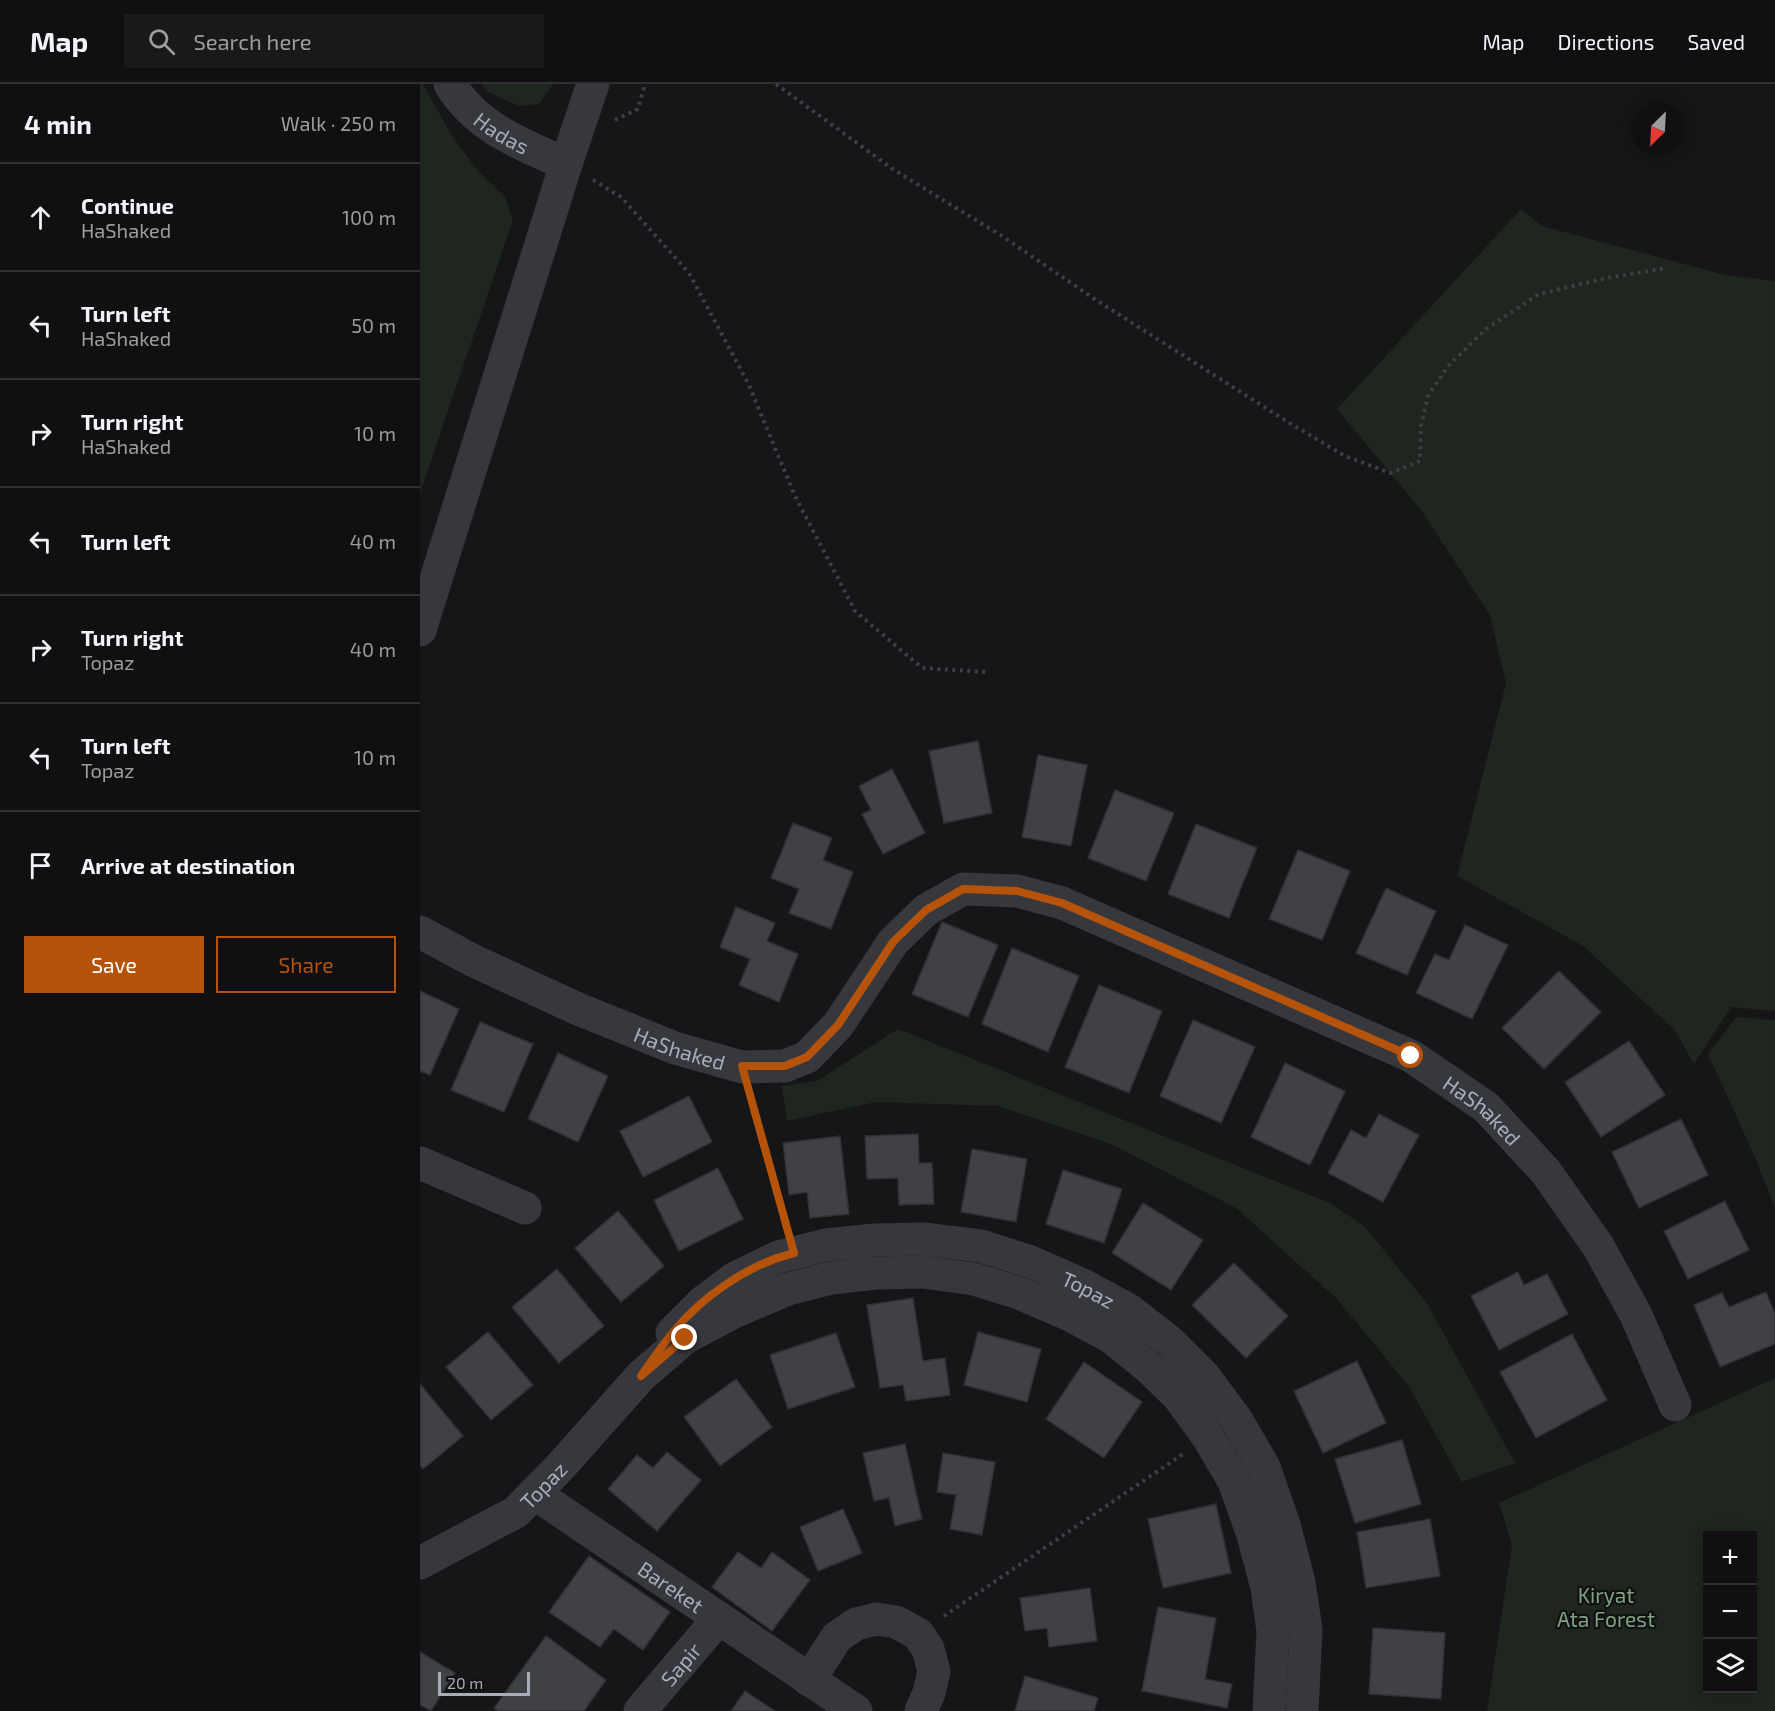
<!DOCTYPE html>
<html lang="en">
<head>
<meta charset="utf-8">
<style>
	:root { --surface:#101012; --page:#19191b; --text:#f1f3f6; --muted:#9c9d9f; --line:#303032; --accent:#b45309 }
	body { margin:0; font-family:"Exo 2",sans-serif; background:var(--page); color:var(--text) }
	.controls { position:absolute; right:18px; bottom:18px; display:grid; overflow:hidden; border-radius:0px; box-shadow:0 3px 15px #0003 }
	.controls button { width:54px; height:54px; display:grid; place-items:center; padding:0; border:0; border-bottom:2px solid var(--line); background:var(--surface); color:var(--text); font:30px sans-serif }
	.compass { position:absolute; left:1211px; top:18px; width:54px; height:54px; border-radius:50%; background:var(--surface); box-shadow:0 3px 15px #0003; rotate:204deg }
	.scale { position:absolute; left:18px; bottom:15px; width:92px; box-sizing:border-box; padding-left:6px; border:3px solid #a8adb8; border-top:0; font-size:16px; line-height:21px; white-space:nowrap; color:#a8adb8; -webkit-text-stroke:4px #111113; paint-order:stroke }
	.stop { position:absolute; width:18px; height:18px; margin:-14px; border:4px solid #b45309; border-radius:50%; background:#fff }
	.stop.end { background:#b45309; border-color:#fff; box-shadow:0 2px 6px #0008 }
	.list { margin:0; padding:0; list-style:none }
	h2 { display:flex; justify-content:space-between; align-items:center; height:78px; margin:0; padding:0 24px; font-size:26px }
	h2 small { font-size:20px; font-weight:400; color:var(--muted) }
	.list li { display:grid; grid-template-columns:39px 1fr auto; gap:18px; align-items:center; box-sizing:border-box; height:108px; padding:0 24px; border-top:2px solid var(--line) }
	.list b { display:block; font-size:22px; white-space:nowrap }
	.list p { margin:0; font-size:20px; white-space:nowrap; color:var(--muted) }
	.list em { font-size:20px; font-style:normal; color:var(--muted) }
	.actions { display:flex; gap:12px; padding:18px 24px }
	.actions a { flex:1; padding:14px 0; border:2px solid var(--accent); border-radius:0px; text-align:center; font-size:21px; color:var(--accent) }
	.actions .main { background:var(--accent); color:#fff }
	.icon { flex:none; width:33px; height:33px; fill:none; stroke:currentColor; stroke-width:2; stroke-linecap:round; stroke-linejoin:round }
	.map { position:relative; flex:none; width:1355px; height:1627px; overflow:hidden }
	header { display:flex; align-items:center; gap:36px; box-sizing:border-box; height:84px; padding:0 30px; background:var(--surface); border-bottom:2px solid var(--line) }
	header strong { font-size:28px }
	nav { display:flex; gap:33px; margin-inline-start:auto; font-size:21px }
	.search { width:420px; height:54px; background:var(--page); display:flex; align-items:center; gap:15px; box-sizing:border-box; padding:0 21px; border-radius:0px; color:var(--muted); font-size:22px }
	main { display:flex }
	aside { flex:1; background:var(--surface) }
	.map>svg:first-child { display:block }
	.green { fill:#1e261f; fill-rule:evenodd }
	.building { fill:#404145; stroke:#303034; stroke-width:1.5 }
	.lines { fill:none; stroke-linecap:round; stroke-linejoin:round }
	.path { stroke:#3d3f44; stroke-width:4; stroke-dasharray:3 4.5; stroke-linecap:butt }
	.minor { stroke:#37383d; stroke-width:33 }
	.route { stroke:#b45309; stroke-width:8 }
	.labels { text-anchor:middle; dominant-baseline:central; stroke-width:4.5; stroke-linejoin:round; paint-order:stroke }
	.street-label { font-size:21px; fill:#a8adb8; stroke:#111113 }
	.park-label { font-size:21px; fill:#7fa381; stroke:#111113 }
</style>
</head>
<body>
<header>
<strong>Map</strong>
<div class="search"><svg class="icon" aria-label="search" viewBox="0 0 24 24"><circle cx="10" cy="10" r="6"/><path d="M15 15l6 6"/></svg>Search here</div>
<nav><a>Map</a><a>Directions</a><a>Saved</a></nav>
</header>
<main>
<aside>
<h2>4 min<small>Walk · 250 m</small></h2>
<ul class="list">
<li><svg class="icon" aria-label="ahead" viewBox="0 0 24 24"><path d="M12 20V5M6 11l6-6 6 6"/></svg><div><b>Continue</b><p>HaShaked</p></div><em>100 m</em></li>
<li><svg class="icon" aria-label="left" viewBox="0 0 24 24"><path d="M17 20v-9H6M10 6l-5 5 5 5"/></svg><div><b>Turn left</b><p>HaShaked</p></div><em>50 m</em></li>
<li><svg class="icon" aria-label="right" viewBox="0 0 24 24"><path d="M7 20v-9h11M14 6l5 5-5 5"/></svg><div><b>Turn right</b><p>HaShaked</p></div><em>10 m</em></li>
<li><svg class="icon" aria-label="left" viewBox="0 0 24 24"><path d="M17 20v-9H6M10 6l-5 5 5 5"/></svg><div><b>Turn left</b></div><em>40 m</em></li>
<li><svg class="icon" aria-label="right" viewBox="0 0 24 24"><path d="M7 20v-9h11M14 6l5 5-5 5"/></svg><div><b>Turn right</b><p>Topaz</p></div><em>40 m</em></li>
<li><svg class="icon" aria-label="left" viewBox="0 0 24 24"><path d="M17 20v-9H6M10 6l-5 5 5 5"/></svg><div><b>Turn left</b><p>Topaz</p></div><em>10 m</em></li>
<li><svg class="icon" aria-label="arrive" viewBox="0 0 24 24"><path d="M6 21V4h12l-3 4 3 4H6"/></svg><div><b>Arrive at destination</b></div></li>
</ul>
<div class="actions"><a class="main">Save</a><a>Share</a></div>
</aside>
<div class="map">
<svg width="1355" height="1627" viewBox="0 0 1355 1627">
	<rect width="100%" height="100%" fill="#161618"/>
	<g class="green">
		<polygon points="0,0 3,0 32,52 58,87 85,113 93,136 0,409"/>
		<polygon points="61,0 133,0 119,20 99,22 66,7"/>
		<polygon points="1101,125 1122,142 1305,191 1355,197 1355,927 1311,923 1274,980 1254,945 1163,862 1037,792 1086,599 1070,531 1001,426 917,325"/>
		<polygon points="1316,933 1355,936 1355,1124 1335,1073 1288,970"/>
		<polygon points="478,945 910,1119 944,1142 1007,1219 1095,1379 1042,1398 988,1301 917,1215 816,1124 691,1060 578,1022 456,1018 367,1037 362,1002 397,997"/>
		<path d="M1355,1294V1627H1067L1092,1461L1079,1419ZM1288,1452H1332V1604H1288Z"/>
	</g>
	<g class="building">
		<polygon points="558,657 572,729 524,739 509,667"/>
		<polygon points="618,671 667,681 651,762 602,753"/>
		<polygon points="472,685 505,749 463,770 442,730 451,726 439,702"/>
		<polygon points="695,706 754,729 726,797 668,774"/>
		<polygon points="373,739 412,754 403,776 433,788 411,845 369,829 379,805 351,794"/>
		<polygon points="776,740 837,764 809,834 748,810"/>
		<polygon points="878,766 930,787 902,856 849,835"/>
		<polygon points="966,804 1016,827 987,891 936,869"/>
		<polygon points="316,823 355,839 347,857 378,870 359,918 319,901 330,875 300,863"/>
		<polygon points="522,838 578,861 548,933 492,910"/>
		<polygon points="1045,841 1088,861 1052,935 996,909 1015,870 1029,876"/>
		<polygon points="592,864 659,892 628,968 562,940"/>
		<polygon points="1139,887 1181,928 1124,985 1082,944"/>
		<polygon points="679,901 742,927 709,1009 645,983"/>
		<polygon points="0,907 39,925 10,991 0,987"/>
		<polygon points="773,936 835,963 801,1039 740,1012"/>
		<polygon points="60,938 113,960 84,1028 31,1006"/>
		<polygon points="1209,957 1245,1011 1181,1053 1145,998"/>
		<polygon points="138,969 188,992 158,1058 108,1035"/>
		<polygon points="865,979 925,1007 890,1081 831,1053"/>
		<polygon points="269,1012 292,1058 223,1093 200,1047"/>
		<polygon points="959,1030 999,1051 963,1118 908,1089 931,1046 946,1054"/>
		<polygon points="1261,1035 1288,1091 1219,1124 1192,1068"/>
		<polygon points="498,1050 499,1079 512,1079 514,1120 479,1121 478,1094 447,1095 445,1052"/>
		<polygon points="420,1052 429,1130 390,1134 387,1108 369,1111 363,1059"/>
		<polygon points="552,1065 607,1075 596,1138 541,1128"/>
		<polygon points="298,1084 323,1135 259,1167 234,1116"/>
		<polygon points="643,1086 702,1105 684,1159 626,1140"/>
		<polygon points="1305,1117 1329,1166 1268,1195 1244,1147"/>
		<polygon points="723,1119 783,1156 751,1206 692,1169"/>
		<polygon points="198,1127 244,1182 201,1218 155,1164"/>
		<polygon points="814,1179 868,1232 826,1274 772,1221"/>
		<polygon points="137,1185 184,1242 139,1279 92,1223"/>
		<polygon points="1098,1188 1104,1201 1127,1190 1148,1230 1079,1266 1051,1212"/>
		<polygon points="1346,1208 1355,1230 1355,1260 1300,1283 1274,1221 1302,1209 1309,1223"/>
		<polygon points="493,1214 503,1277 525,1274 530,1311 486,1317 483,1301 460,1304 447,1221"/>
		<polygon points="68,1248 113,1301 71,1336 26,1283"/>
		<polygon points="558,1248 621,1265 607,1318 544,1301"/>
		<polygon points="416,1249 435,1303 368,1325 350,1271"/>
		<polygon points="1152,1250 1187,1316 1116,1354 1080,1288"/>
		<polygon points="937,1277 966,1339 903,1369 874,1307"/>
		<polygon points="664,1278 722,1318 684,1374 626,1335"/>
		<polygon points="316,1295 352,1343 300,1382 264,1333"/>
		<polygon points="0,1300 43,1352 3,1385 0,1381"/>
		<polygon points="982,1356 1001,1420 935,1439 915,1375"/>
		<polygon points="485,1360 502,1435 475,1442 469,1414 454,1417 443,1369"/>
		<polygon points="247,1368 281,1396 237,1447 188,1405 217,1371 233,1384"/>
		<polygon points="523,1369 575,1378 562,1451 530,1445 536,1411 517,1408"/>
		<polygon points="796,1420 811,1489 743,1504 728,1435"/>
		<polygon points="423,1425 442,1469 398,1487 380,1443"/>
		<polygon points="1010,1435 1020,1492 946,1504 937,1448"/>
		<polygon points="318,1468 341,1484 352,1468 390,1496 352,1547 292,1503"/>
		<polygon points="169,1472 250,1528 223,1566 194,1545 180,1563 129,1528"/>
		<polygon points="670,1504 677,1557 629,1563 627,1544 605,1547 600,1514"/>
		<polygon points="738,1523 796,1534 785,1595 812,1600 807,1624 722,1607"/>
		<polygon points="953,1544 1025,1549 1021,1615 949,1610"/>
		<polygon points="126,1552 186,1596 164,1627 78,1627 74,1624"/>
		<polygon points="0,1568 35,1589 11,1627 0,1621"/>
		<polygon points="605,1592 678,1614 674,1627 595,1627"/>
		<polygon points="325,1607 355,1627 311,1627"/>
	</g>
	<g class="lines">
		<g class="path">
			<polyline points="356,0 474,86 582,152 673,214 863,335 925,372 970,389 1000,377 1001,342 1008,312 1029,281 1066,245 1119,210 1187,194 1247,184"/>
			<polyline points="195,36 218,25 225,0"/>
			<polyline points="173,96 201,113 269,189 328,299 375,412 435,527 502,584 567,588"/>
			<polyline points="331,1015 365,1138"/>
			<polyline points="524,1532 763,1370"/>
		</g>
		<g class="minor">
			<path id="s1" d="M30,0C57,44 101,60 146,80"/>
			<polyline points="0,546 146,80 173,0"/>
			<path id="s2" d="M0,848L52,876L158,925L255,964L322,983L365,982L387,973L418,941L473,858L506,826L543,805L597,807L642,819L991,972L1066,1023L1126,1088L1178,1162L1216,1231L1255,1321"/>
			<polyline points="0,1079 105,1124"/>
			<path id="s3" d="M252,1249L283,1218L315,1194L358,1173L406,1161L454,1156L503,1155L561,1162L611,1178L663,1201L709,1226L750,1258L784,1292L816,1335L844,1383L864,1441L879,1498L886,1546L882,1627"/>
			<path id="s4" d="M114,1409L436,1627"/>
			<path id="s5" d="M0,1479L96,1428L140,1383L221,1292L265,1254L316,1227L368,1205L411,1194L456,1189L502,1188L554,1195L599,1209L648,1230L691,1253L728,1283L759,1313L788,1353L814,1397L833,1451L847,1504L853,1547L849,1627"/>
			<polyline points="389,1596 417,1553 436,1540 457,1535 476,1538 498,1550 508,1565 514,1587 509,1609 501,1627"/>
			<path id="s6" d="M220,1627L299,1534"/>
		</g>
	</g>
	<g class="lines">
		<path class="route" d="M265,1254L221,1292C232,1277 242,1261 254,1247C283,1212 329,1180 374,1169L322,982H365L387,973L418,941L473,858L506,826L543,805L597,807L642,819L991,972"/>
	</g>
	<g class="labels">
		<g class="street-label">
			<text stroke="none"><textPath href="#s1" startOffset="72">Hadas</textPath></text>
			<text stroke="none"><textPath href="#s2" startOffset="285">HaShaked</textPath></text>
			<text stroke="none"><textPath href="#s2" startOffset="1221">HaShaked</textPath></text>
			<text stroke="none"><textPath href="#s3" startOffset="453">Topaz</textPath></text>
			<text stroke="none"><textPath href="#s5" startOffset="147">Topaz</textPath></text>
			<text stroke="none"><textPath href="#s4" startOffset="166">Bareket</textPath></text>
			<text stroke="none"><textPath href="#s6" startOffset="62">Sapir</textPath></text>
		</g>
		<g class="park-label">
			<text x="1186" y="1510">Kiryat<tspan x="1186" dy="24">Ata Forest</tspan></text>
		</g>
	</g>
</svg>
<div class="controls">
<button>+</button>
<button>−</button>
<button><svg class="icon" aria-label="layers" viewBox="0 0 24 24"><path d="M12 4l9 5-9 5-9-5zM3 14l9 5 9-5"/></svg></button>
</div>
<svg class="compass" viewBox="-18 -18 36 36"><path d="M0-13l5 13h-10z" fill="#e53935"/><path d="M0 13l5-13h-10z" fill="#9c9d9f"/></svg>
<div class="scale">20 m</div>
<div class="stop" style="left:991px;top:972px"></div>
<div class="stop end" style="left:265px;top:1254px"></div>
</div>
</main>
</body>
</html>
